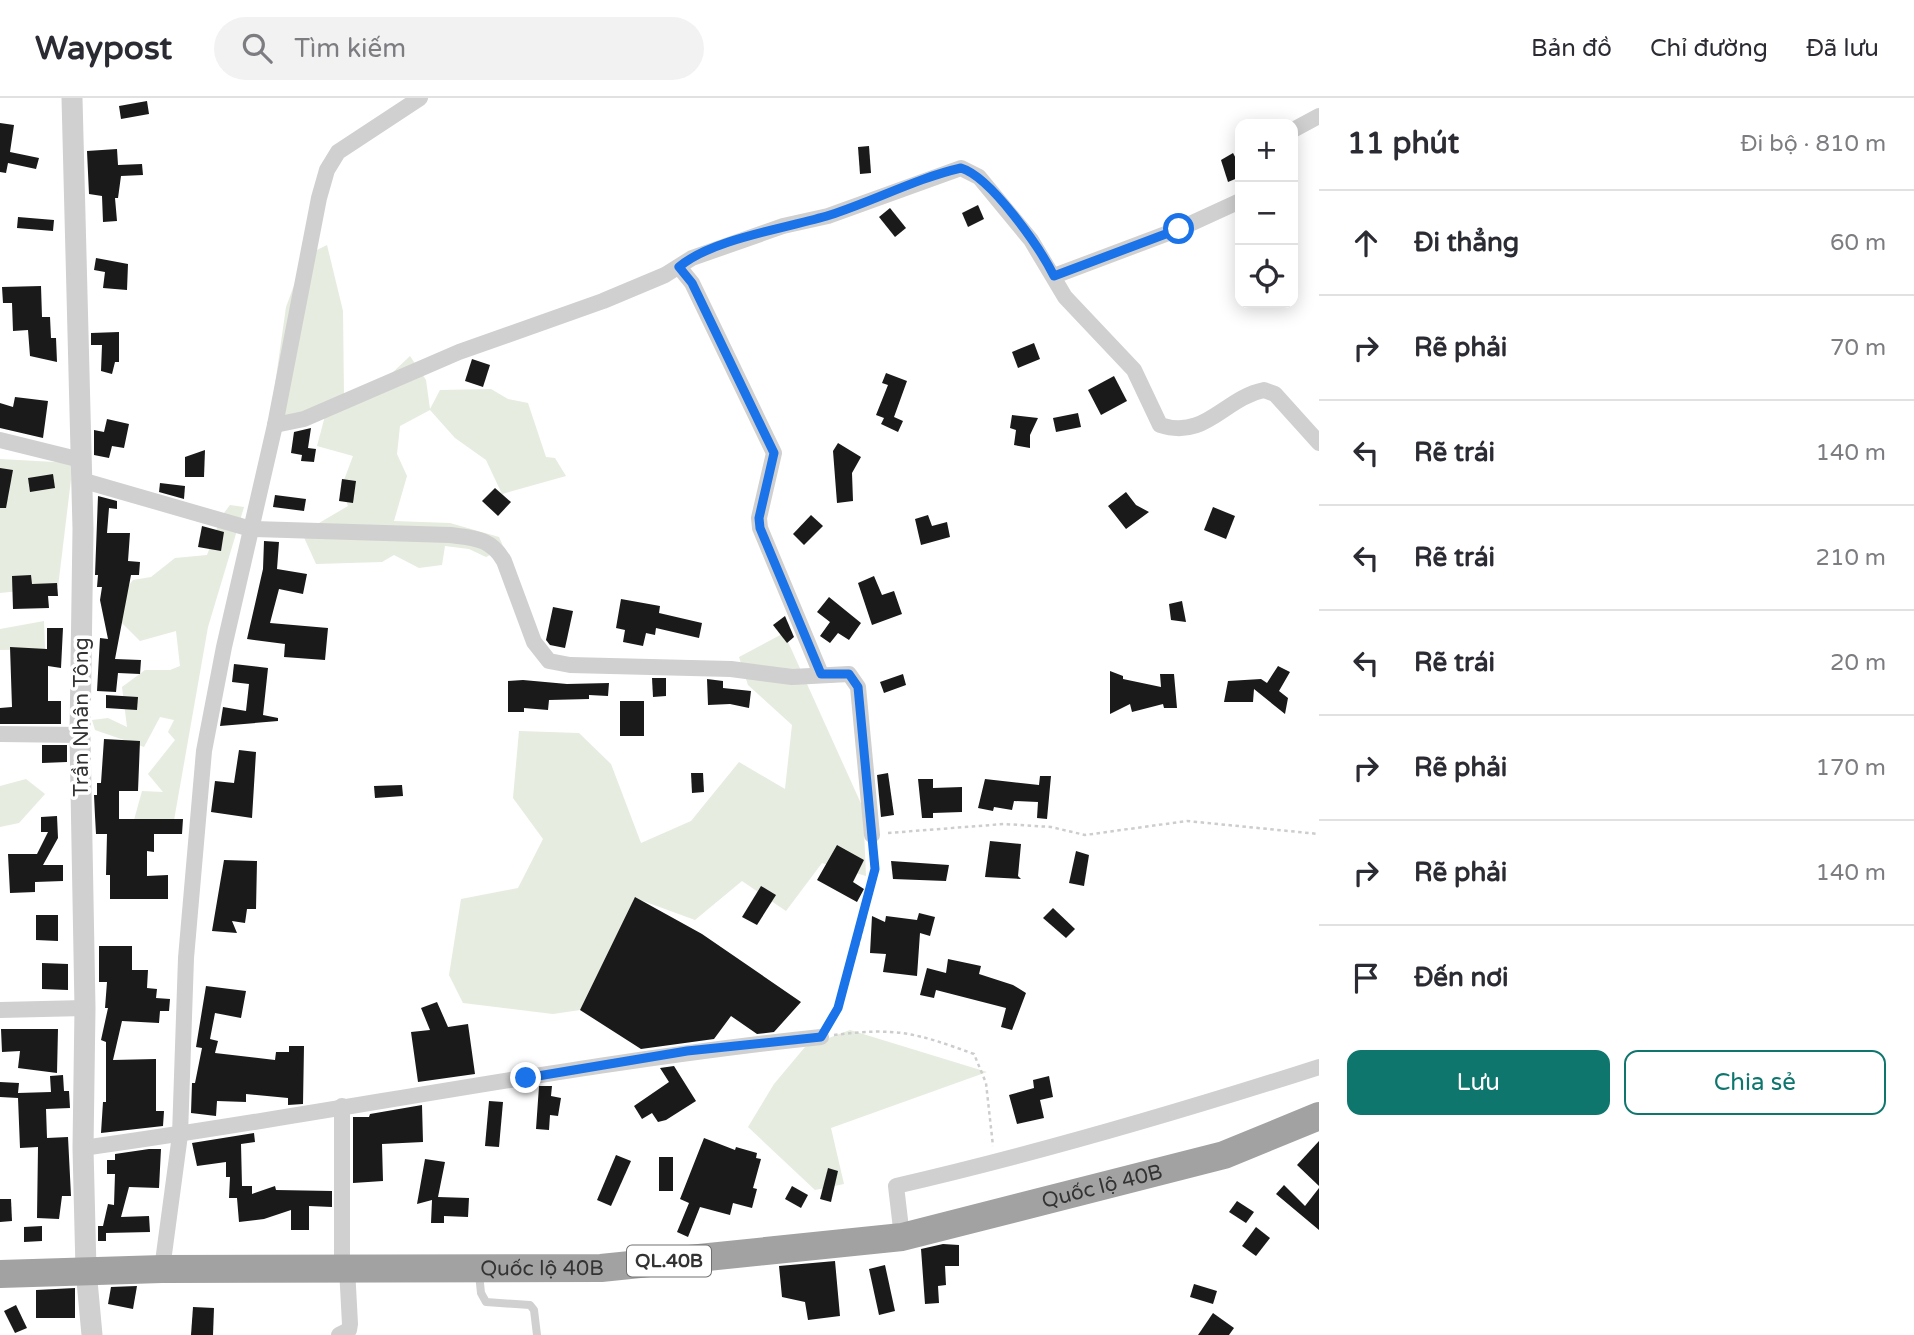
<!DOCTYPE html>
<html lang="vi">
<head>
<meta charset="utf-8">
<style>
	:root { --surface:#fff; --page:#f2f2f3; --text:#2b2b33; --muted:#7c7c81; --line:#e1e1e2; --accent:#0f766e }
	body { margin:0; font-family:"Varela Round",sans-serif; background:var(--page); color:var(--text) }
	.controls { position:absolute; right:21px; top:21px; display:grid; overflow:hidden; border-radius:14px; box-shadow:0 4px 18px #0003 }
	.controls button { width:63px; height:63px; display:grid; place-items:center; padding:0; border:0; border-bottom:2px solid var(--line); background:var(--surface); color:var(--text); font:35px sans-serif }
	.stop { position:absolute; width:21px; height:21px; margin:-16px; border:5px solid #1a73e8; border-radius:50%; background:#fff }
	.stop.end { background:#1a73e8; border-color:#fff; box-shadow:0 2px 7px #0008 }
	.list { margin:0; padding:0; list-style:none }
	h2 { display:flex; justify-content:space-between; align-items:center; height:91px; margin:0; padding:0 28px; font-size:30px }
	h2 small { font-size:23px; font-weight:400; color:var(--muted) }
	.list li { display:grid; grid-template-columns:46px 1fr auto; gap:21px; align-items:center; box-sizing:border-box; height:105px; padding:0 28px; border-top:2px solid var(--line) }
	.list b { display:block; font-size:26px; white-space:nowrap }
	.list em { font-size:23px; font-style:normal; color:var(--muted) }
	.actions { display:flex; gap:14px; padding:21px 28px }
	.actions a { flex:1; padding:16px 0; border:2px solid var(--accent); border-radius:14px; text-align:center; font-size:24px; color:var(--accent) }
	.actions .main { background:var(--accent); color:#fff }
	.icon { flex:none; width:38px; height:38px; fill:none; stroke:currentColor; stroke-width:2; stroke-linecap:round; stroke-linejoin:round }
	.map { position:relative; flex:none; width:1319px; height:1237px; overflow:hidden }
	header { display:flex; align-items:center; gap:42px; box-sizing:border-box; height:98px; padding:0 35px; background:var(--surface); border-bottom:2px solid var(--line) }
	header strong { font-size:33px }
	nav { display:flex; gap:38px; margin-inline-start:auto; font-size:24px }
	.search { width:490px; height:63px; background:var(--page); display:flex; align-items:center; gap:18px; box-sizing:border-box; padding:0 24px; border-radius:38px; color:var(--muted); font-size:26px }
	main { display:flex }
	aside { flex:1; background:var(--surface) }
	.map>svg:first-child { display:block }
	.green { fill:#e6ecdf }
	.building { fill:#1a1a1a }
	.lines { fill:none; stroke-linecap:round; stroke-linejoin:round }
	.path { stroke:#cdcdcd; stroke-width:2.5; stroke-dasharray:3.5 3.5; stroke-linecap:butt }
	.service { stroke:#d0d0d0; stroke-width:8 }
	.minor { stroke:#d0d0d0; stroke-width:16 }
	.tertiary { stroke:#d0d0d0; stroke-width:21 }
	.trunk { stroke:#a2a2a2; stroke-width:28 }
	.route { stroke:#1a73e8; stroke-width:9 }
	.labels { text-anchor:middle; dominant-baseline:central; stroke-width:7; stroke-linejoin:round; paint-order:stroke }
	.shield { fill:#fff; stroke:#707070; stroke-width:2 }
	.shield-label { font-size:19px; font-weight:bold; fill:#333 }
	.street-label { font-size:21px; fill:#333; stroke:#fff }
</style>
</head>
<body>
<header>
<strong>Waypost</strong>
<div class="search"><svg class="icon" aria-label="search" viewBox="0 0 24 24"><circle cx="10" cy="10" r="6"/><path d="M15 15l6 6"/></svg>Tìm kiếm</div>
<nav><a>Bản đồ</a><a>Chỉ đường</a><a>Đã lưu</a></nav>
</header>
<main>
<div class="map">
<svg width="1319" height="1237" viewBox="0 0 1319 1237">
	<rect width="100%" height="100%" fill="#fff"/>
	<g class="green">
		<polygon points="327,147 343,213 344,300 269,329 286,209 305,158"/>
		<polygon points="410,258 426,282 430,311 440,292 491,291 508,301 528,305 546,359 555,360 566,378 502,396 486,362 455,340 430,312 400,328 397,356 407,378 394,423 450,425 499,439 504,450 486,459 469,451 445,448 442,467 419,470 394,457 382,464 316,466 302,435 348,408 341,390 353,358 317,348 325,318 391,276"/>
		<polygon points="0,361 73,365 58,489 0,495"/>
		<polygon points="230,407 244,409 208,529 173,728 134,722 142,693 163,694 148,676 175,642 168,634 174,622 160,619 144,649 95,632 92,622 108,620 127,629 122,589 145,572 170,572 180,568 176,533 140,543 115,518 118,502 133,482 151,479 175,460 207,457 221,419"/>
		<polygon points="44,523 45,551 0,552 0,531"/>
		<polygon points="784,535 863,710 866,778 822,765 786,813 742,783 695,822 635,800 580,912 553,916 463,905 449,877 461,801 518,790 543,741 513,700 519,633 579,635 611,666 641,745 691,723 739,664 785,691 792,627 748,587 739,559"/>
		<polygon points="26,681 45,696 19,725 0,729 0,688"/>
		<polygon points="850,932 987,974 831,1030 844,1086 815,1092 748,1029 774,986 805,949"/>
	</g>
	<g class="building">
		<polygon points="147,3 149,16 121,21 119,8"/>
		<polygon points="0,25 14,27 10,54 39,60 36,71 8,65 6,75 0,74"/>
		<polygon points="869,48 871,75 860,76 858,49"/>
		<polygon points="117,51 118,67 142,66 143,77 121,78 118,100 115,100 117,123 103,124 102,98 89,96 87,53"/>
		<polygon points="1233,55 1240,68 1240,79 1228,84 1221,62"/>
		<polygon points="978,107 984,121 968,129 962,115"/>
		<polygon points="890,110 906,130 895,139 879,119"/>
		<polygon points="18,119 54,122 53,133 17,130"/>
		<polygon points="96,160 128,166 127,192 103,190 105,174 94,172"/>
		<polygon points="41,188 42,219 50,219 51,240 56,240 57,264 30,258 28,232 13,233 12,205 3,205 2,189"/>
		<polygon points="119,234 119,264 115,264 112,276 101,273 102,247 91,247 91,235"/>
		<polygon points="1034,245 1040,261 1018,270 1012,254"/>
		<polygon points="472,261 490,267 483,289 465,283"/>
		<polygon points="886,275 907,283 894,319 903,323 898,334 881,326 884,320 876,317 888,287 882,285"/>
		<polygon points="1114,278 1127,303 1101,317 1088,292"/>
		<polygon points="15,299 48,303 43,340 0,330 0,305 13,309"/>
		<polygon points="1078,315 1081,329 1056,334 1053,320"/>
		<polygon points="1012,317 1038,320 1030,337 1030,350 1014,347 1016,332 1010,330"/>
		<polygon points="107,321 129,326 124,350 112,348 109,360 94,357 94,332 104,334"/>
		<polygon points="311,330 308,350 316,351 314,364 301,363 302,357 291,355 294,334"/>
		<polygon points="838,345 861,359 852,375 853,403 837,405 833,353"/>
		<polygon points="205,352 204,379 185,379 185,359"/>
		<polygon points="0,370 13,372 6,410 0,410"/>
		<polygon points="53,376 55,390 30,394 28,380"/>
		<polygon points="342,381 356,383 353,405 339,403"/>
		<polygon points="160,385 185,388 184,401 159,394"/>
		<polygon points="495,390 511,404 498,418 482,403"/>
		<polygon points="1126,394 1136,407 1149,414 1126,431 1108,408"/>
		<polygon points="275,397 306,401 304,413 273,409"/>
		<polygon points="98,398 117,403 117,411 109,410 107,435 130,435 128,463 140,464 139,477 131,477 115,561 141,562 140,576 118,575 116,594 97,593 100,540 108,541 100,502 102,489 97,489 98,477 95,477"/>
		<polygon points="1213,409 1235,418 1226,441 1204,432"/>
		<polygon points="811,417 823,428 804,447 793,436"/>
		<polygon points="928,417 932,428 947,424 950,439 921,447 915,421"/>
		<polygon points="202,428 224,434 221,453 198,449"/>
		<polygon points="264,443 279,444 277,471 307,476 303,496 279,491 270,525 328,530 325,562 284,559 285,546 247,541 263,471"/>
		<polygon points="31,477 32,486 57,485 58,498 48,498 49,510 13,511 12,478"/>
		<polygon points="874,478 882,497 894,493 902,516 872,527 858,485"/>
		<polygon points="829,499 861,525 849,542 838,535 830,545 820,538 830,524 817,514"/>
		<polygon points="621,501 660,508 659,515 702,525 699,540 656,530 655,537 646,535 643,548 623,544 625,532 616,530"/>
		<polygon points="1182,503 1186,524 1171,522 1169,506"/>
		<polygon points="553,509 573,513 565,550 550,547 546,542"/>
		<polygon points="785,518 794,539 787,545 773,527"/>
		<polygon points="47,530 63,530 61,570 48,568 48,603 61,603 61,626 0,626 0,610 12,609 10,549 47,551"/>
		<polygon points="234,566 268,570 263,617 278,620 278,623 220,628 223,609 246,613 249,586 232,584"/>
		<polygon points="1278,568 1290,574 1279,593 1288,600 1285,616 1254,591 1253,604 1224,604 1228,583 1261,581 1267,585"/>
		<polygon points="1110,573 1123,578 1123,581 1161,589 1160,576 1174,576 1177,610 1164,610 1163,606 1132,614 1130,606 1110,616"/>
		<polygon points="903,576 906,587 884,595 880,584"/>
		<polygon points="652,580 666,580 666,598 653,599"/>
		<polygon points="707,581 723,583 723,590 751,593 749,610 730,606 708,607"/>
		<polygon points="523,582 567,586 609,585 608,598 589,597 589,601 549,602 548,612 524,610 524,614 508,614 508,583"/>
		<polygon points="106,597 138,599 137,612 106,610"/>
		<rect x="620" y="603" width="24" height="35"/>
		<polygon points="104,641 140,643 138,693 119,693 119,721 183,721 182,736 154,736 154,754 147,753 147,778 168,777 168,801 110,801 110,777 106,777 107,736 96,736 95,718 94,697 97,697 97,685 101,685"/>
		<polygon points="42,647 67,647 67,664 42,665"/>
		<polygon points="239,652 256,654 252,720 211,714 215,683 234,685"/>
		<polygon points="691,675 703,675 704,694 692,695"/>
		<polygon points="888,675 894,717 881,719 877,677"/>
		<polygon points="1040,678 1051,678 1047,721 1037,720 1038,704 1014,703 1012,712 994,709 993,713 978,710 985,681 1039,687"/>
		<polygon points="918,681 933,681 933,690 962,689 962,714 933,715 933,720 922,720"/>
		<polygon points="402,687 403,698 375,700 374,688"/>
		<polygon points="57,718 58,740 43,767 63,767 63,783 35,784 35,794 10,795 8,756 37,756 48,734 41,734 41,719"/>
		<polygon points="990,743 1021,746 1018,778 1021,781 985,779"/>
		<polygon points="837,747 864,762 853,784 864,791 857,804 817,782"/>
		<polygon points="1076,753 1089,757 1084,788 1069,785"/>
		<polygon points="224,762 257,763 256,811 247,811 245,825 232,823 237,835 212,833"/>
		<polygon points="891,763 949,767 946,783 893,781"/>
		<polygon points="761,788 776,797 757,827 742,819"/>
		<polygon points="635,799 702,836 801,904 774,934 757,936 731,918 714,941 641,951 580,912"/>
		<polygon points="1053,810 1075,831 1066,840 1043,820"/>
		<polygon points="919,815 935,819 930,838 920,835 917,878 883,874 886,856 870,855 872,818 885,824 886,818 917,822"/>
		<polygon points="36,817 58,817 58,843 36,842"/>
		<polygon points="99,848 132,848 132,872 148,872 147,890 157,891 156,900 170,901 169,913 160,913 159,925 122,923 113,962 156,961 156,1013 164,1013 163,1028 101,1035 103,1004 106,1004 106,944 101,942 108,910 105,910 107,884 99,884"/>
		<polygon points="948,861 981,868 979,876 1013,887 1026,895 1012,932 1001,929 1006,910 936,892 934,900 920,897 927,870 946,875"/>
		<polygon points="42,865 68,866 68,892 42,891"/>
		<polygon points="206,888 246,893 241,920 215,915 210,941 218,943 215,955 275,962 276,954 289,954 289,948 304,948 303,1006 288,1007 288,1000 246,996 246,1004 217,1003 216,1018 191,1015 192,985 195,985 202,950 196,949"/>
		<polygon points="437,904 448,929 468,926 475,976 418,984 411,934 430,932 421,910"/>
		<polygon points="1,931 58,931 57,975 18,970 20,953 2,954"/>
		<polygon points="674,968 696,1003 666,1022 658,1024 652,1015 642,1021 634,1008 669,984 660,970"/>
		<polygon points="63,977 64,993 69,993 70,1010 46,1011 47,1040 68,1039 71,1098 62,1098 59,1121 37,1120 38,1049 20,1050 18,1000 0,999 0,984 19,985 18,995 51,994 50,978"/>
		<polygon points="1049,978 1053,999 1040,1002 1044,1020 1017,1026 1009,997 1034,990 1033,982"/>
		<polygon points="539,988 552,988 551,998 561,1000 558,1018 550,1017 549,1032 536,1031"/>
		<polygon points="489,1003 503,1004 499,1049 485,1048"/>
		<polygon points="422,1007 423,1044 382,1046 383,1083 353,1085 353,1019 369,1019 370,1016"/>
		<polygon points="254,1035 255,1044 241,1046 242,1088 252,1088 252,1096 275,1088 276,1092 332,1093 332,1109 309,1108 309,1132 291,1132 291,1112 264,1121 239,1124 237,1100 229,1100 230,1079 226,1079 226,1064 197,1068 192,1045"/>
		<polygon points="704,1040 735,1052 736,1049 757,1055 756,1060 761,1061 753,1090 757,1091 752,1110 733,1105 730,1117 700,1109 688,1139 677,1134 689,1105 680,1101"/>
		<polygon points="1319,1043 1319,1088 1297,1067"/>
		<polygon points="149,1051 161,1051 159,1090 129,1089 121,1119 149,1118 150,1134 106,1135 106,1143 98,1143 98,1128 103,1128 108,1106 114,1107 115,1076 107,1076 107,1062 115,1062 115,1056"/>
		<polygon points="616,1057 631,1063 611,1108 597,1102"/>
		<rect x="659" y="1059" width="14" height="34"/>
		<polygon points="425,1061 445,1064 438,1099 469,1100 468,1119 444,1118 444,1125 431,1125 432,1102 417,1106"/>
		<polygon points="828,1070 838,1073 831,1104 820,1101"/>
		<polygon points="1284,1087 1305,1108 1319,1090 1319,1132 1276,1096"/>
		<polygon points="792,1088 808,1097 801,1110 785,1101"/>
		<polygon points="0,1101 11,1101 12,1123 0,1124"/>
		<polygon points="1237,1103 1254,1114 1246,1125 1229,1114"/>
		<polygon points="42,1128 42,1143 24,1144 24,1129"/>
		<polygon points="1256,1129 1270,1140 1256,1158 1242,1148"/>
		<polygon points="943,1146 959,1147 959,1168 945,1168 946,1187 938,1188 939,1205 925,1206 921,1151"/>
		<polygon points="835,1163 840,1218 808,1222 805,1204 782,1199 779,1168"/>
		<polygon points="885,1167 895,1213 879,1217 869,1171"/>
		<polygon points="1194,1186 1217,1193 1213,1206 1190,1199"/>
		<polygon points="137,1188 133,1211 108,1206 111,1189"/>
		<polygon points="75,1190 75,1220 36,1220 36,1192"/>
		<polygon points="16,1207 27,1230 15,1235 4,1213"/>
		<polygon points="193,1209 214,1210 213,1237 191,1237"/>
		<polygon points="1213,1215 1234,1230 1229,1237 1198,1237"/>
	</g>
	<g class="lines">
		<g class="path">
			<polyline points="888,735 1004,726 1051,729 1085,737 1187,723 1319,736"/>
			<path d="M828,927C849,890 877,794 873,752"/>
			<path d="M834,937C897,929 916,935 974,956L986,985L993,1048"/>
		</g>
		<polyline class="service" points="479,1176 481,1195 486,1204 530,1207 534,1212 537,1237"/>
		<g class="minor">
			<polyline points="1293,32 1319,18"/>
			<polyline points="679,169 692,185 774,355 759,420 760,430 821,576"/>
			<polyline points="1054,178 1179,131 1240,103"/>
			<path d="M275,327L304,321L459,254L603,203L665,177L692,160L783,128L828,118L961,70L979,79L1031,142L1065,199L1134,272L1160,327C1206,342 1224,300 1264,292L1275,296L1319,345"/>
			<polyline points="0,342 81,362"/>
			<path d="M81,382L251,431L450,437C474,440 491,440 504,463L534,544L549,563L570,567L731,571L792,579L849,576L858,589L872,737"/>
			<polyline points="0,636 80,637"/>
			<polyline points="0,912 85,910"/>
			<polyline points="342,1008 342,1169"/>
			<path d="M83,1050C330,1016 573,965 821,939"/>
			<path d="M902,1139L896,1088C1039,1055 1179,1014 1319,969"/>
			<polyline points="162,1171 180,1037 186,860 204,653 224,549 275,327 319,100 327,72 338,54 420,0"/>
			<polyline points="339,1237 349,1232 350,1226 347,1170"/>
		</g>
		<polyline class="tertiary" points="72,0 83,431 80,637 85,910 83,1050 86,1172 92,1237"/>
		<path class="trunk" id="s1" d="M0,1176L162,1171L601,1170L902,1139L1224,1057L1319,1018"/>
	</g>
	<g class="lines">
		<path class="route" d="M526,980L687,953L821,939L838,910L875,771L858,589L849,576H821L760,430L759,420L774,355L692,185L679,169C711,141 788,130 830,117C874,103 917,80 961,70C991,79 1040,150 1054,178L1179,131"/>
	</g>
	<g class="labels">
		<rect class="shield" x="627" y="1147.5" width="84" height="31" rx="5"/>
		<g class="shield-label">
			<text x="669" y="1163">QL.40B</text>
		</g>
		<g class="street-label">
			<text transform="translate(81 619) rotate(-90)">Trần Nhân Tông</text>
			<text stroke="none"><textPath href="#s1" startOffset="1110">Quốc lộ 40B</textPath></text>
			<text stroke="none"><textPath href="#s1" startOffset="542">Quốc lộ 40B</textPath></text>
		</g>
	</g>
</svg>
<div class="controls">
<button>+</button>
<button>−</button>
<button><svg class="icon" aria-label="locate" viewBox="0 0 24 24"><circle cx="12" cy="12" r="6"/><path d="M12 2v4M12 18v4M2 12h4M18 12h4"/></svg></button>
</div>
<div class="stop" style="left:1179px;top:131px"></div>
<div class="stop end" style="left:526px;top:980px"></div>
</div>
<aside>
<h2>11 phút<small>Đi bộ · 810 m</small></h2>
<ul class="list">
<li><svg class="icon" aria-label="ahead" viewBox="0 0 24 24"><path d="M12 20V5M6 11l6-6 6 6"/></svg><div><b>Đi thẳng</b></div><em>60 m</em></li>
<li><svg class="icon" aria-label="right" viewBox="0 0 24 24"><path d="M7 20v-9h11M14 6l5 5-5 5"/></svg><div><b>Rẽ phải</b></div><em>70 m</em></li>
<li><svg class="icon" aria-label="left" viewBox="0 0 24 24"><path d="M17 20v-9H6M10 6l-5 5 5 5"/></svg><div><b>Rẽ trái</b></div><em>140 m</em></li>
<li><svg class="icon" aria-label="left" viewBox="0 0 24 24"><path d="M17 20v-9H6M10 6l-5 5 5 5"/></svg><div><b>Rẽ trái</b></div><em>210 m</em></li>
<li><svg class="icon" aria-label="left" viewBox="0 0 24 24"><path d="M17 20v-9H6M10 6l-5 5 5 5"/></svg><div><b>Rẽ trái</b></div><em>20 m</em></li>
<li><svg class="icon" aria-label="right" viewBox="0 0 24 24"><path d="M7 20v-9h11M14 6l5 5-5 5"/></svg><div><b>Rẽ phải</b></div><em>170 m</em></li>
<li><svg class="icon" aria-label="right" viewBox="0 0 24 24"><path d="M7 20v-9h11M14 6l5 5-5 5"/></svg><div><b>Rẽ phải</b></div><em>140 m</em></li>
<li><svg class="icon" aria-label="arrive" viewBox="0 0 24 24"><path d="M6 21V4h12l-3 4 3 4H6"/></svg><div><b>Đến nơi</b></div></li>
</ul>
<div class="actions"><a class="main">Lưu</a><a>Chia sẻ</a></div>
</aside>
</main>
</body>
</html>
